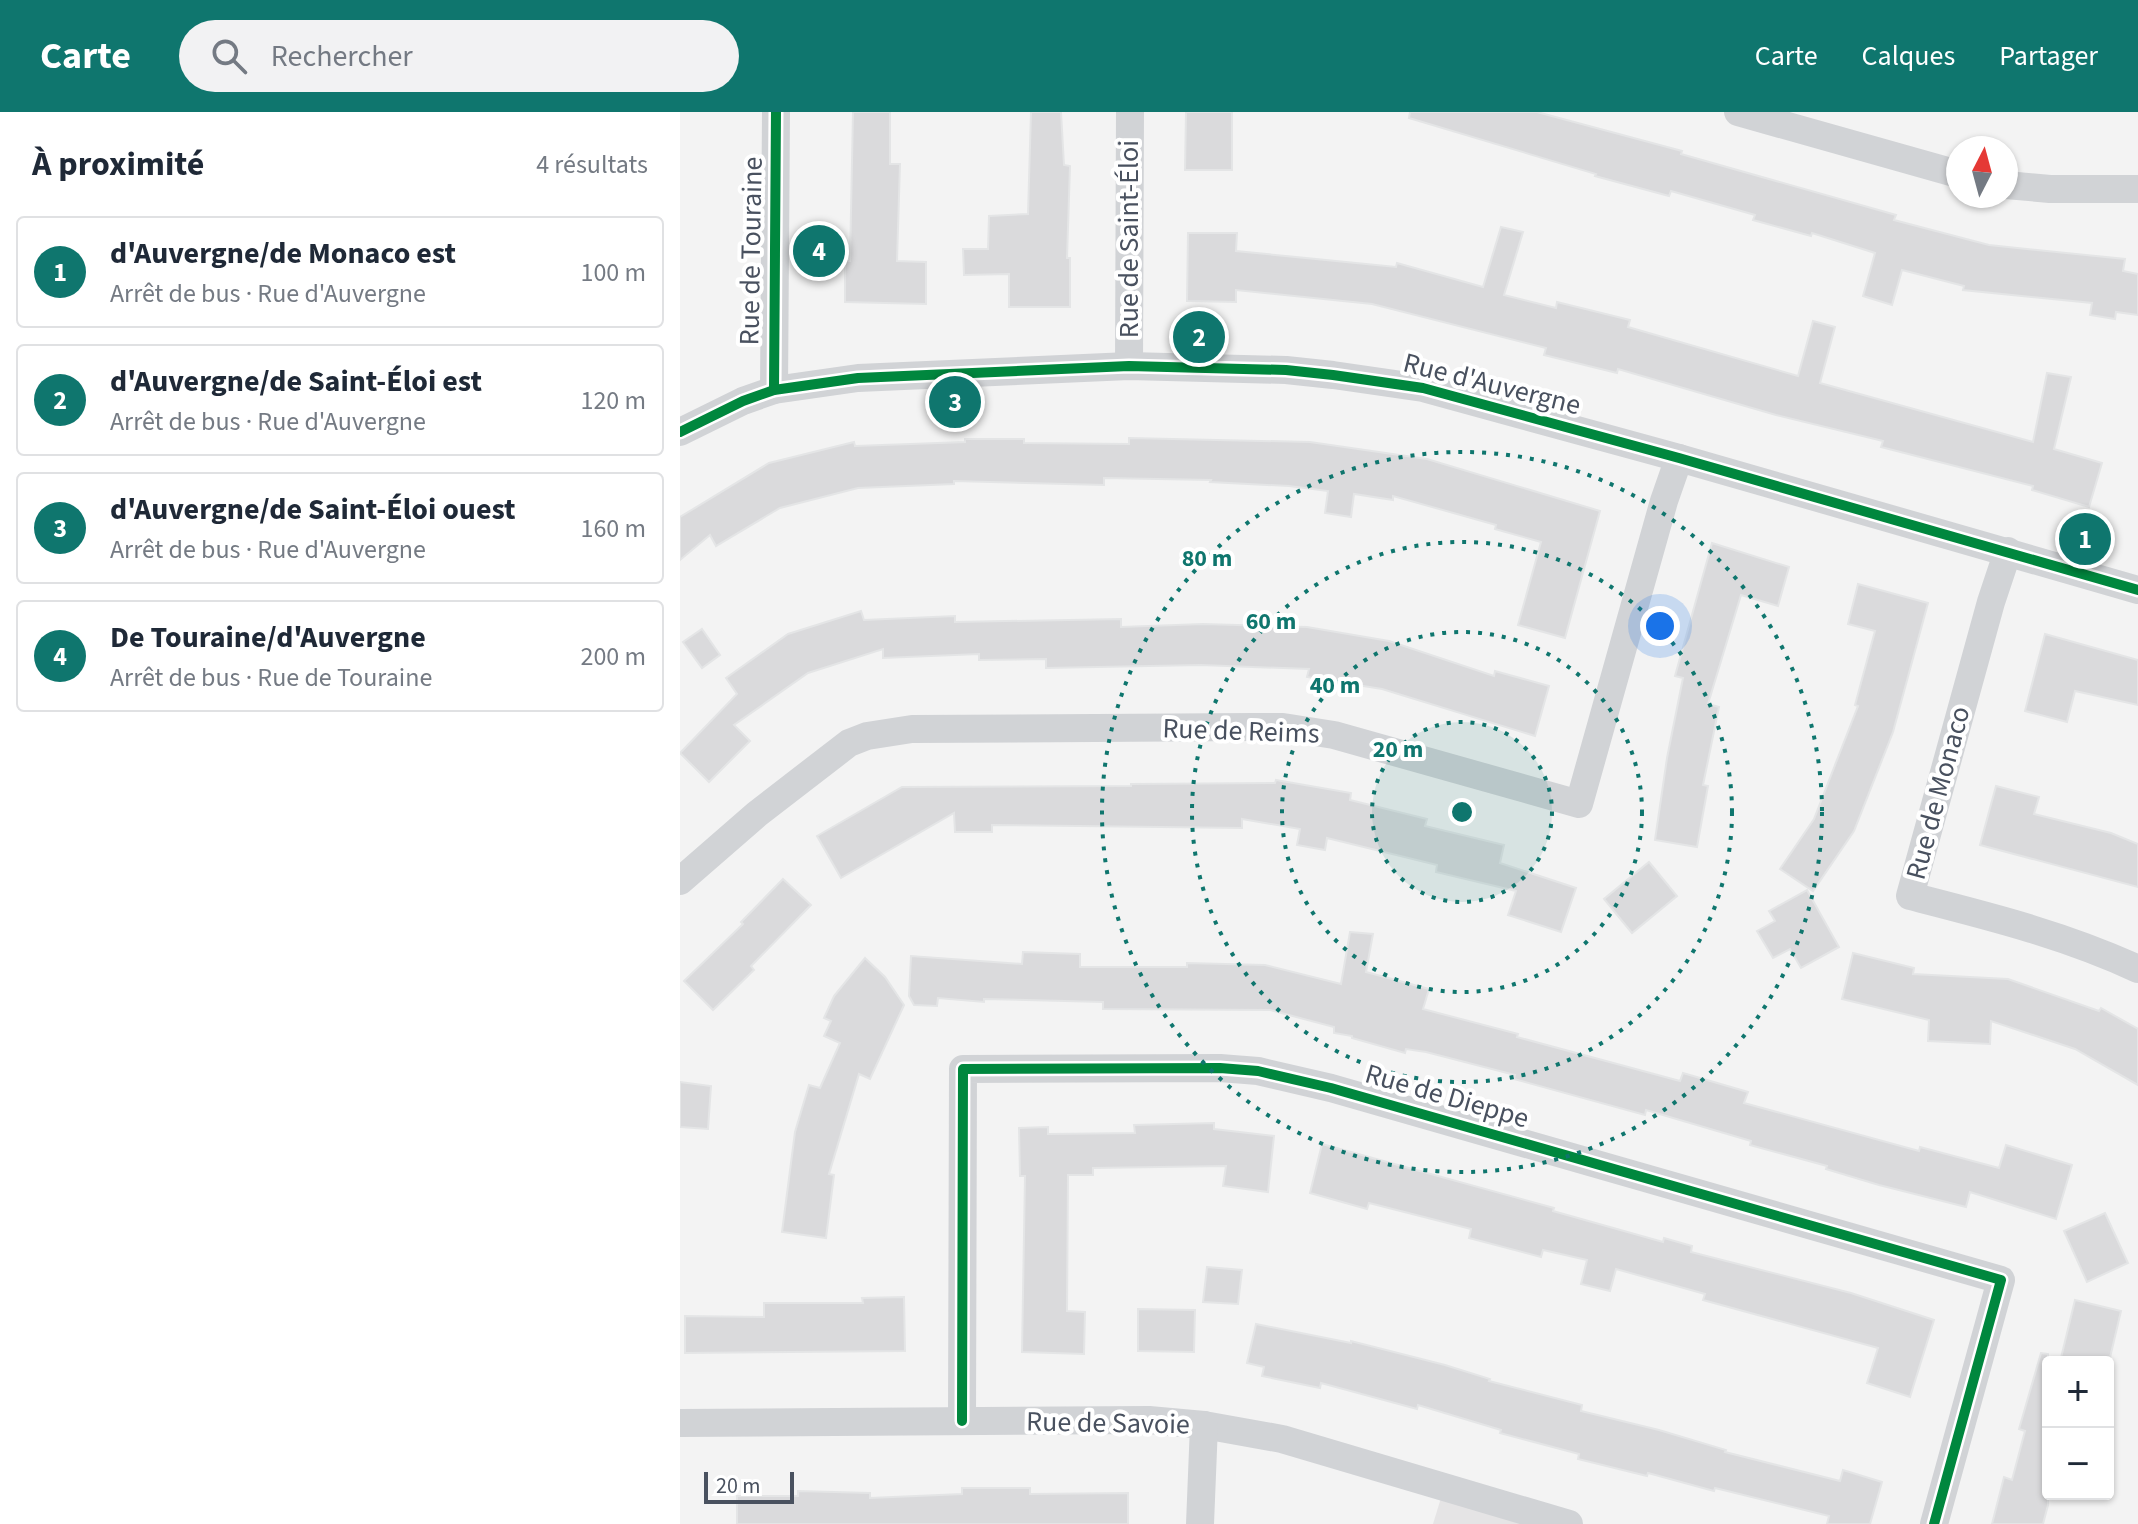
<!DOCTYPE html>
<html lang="fr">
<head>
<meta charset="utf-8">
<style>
	:root { --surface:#fff; --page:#f2f2f3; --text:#1f2937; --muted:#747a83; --line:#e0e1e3; --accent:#0f766e }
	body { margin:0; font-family:"Source Sans 3",sans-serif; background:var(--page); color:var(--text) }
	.controls { position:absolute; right:24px; bottom:24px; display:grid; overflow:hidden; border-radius:8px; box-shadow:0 2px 6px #0004 }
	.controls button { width:72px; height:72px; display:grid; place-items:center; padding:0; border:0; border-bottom:2px solid var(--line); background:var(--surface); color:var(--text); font:40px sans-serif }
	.compass { position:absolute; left:1266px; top:24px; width:72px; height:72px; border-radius:50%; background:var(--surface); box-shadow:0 2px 6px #0004; rotate:6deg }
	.scale { position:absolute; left:24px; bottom:20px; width:90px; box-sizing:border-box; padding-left:8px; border:4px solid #49515f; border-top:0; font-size:22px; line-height:28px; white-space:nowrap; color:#49515f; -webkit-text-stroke:6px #fff; paint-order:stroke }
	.you { position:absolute; left:980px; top:514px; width:28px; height:28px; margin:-20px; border:6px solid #fff; border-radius:50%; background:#1a73e8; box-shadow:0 0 0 12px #1a73e833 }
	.badge { display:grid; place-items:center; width:52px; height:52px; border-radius:50%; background:var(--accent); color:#fff; font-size:26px; font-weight:700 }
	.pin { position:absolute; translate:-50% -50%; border:4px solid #fff; box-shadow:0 2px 8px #0006 }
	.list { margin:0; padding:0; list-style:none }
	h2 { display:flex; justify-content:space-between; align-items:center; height:104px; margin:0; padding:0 32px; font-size:34px }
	h2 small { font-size:26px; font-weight:400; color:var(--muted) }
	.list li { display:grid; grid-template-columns:52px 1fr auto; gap:24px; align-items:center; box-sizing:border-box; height:112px; margin:0 16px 16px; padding:0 16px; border:2px solid var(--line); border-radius:8px }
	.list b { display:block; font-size:30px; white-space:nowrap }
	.list p { margin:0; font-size:26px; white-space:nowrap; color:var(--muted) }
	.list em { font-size:26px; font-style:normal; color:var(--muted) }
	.icon { flex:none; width:44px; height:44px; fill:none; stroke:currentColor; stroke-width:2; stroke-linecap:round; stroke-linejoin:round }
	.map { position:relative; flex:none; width:1458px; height:1412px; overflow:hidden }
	header { display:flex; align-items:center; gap:48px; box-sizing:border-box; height:112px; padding:0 40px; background:var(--accent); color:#fff }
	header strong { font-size:38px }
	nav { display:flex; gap:44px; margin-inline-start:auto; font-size:28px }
	.search { width:560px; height:72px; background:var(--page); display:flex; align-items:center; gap:20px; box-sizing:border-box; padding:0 28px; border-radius:44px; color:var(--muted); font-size:30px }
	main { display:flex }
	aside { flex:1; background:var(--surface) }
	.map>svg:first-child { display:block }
	.education { fill:#e5e4e5 }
	.building { fill:#dadadc; stroke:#e4e5e6; stroke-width:2 }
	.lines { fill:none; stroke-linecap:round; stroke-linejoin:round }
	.street { stroke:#d1d3d6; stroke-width:28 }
	.cycleway-casing { stroke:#fff; stroke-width:15 }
	.cycleway { stroke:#00873e; stroke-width:10 }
	.ring { fill:none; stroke:#0f766e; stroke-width:4; stroke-dasharray:4 8 }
	.labels { text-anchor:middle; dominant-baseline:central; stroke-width:8; stroke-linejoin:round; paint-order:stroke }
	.street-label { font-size:28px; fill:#49515f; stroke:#fff }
	.centre { fill:#0f766e; stroke:#fff; stroke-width:4 }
	.ring-label { font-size:24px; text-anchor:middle; font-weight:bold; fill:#0f766e; stroke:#fff; stroke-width:8; stroke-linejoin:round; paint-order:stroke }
</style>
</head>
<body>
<header>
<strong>Carte</strong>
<div class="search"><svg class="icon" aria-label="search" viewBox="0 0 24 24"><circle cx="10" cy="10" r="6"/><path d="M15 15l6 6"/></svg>Rechercher</div>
<nav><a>Carte</a><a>Calques</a><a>Partager</a></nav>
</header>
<main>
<aside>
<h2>À proximité<small>4 résultats</small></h2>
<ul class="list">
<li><span class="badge">1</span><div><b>d'Auvergne/de Monaco est</b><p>Arrêt de bus · Rue d'Auvergne</p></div><em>100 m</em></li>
<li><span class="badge">2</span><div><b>d'Auvergne/de Saint-Éloi est</b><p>Arrêt de bus · Rue d'Auvergne</p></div><em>120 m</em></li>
<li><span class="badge">3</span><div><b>d'Auvergne/de Saint-Éloi ouest</b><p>Arrêt de bus · Rue d'Auvergne</p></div><em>160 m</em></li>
<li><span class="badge">4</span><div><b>De Touraine/d'Auvergne</b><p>Arrêt de bus · Rue de Touraine</p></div><em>200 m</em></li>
</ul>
</aside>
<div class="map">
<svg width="1458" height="1412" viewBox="0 0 1458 1412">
	<rect width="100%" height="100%" fill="#f3f3f3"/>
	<polygon class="education" points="764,1376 889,1412 753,1412"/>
	<g class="building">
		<polygon points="173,0 210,0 210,52 220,52 217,149 246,150 246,192 165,190 165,149 170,149"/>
		<polygon points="351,0 381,0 384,53 390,54 387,146 390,146 390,195 329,195 329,162 284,163 283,137 308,137 309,104 348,102"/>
		<polygon points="506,0 552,0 552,58 505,58"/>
		<polygon points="730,0 857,0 1002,39 1001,42 1216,103 1214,108 1309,133 1445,147 1443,159 1458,162 1458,203 1436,200 1435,207 1410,203 1412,191 1283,178 1284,174 1222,158 1212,193 1183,184 1195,141 1132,121 1131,124 1073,108 1075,103 991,79 989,84 915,64 916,62 729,6"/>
		<polygon points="821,115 843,120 824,183 876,196 877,190 950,208 948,215 1118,264 1133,209 1155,215 1140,271 1353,330 1367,261 1391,265 1374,337 1422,351 1409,395 1352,378 1353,374 1201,335 1203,329 1096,303 938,257 937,261 864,243 866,236 692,192 556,178 556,190 507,189 508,121 557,121 556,139 716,155 717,151 803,175"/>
		<polygon points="449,326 630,330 747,347 920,399 885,526 838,513 861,430 815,417 816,413 713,384 713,388 674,382 671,405 645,401 648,379 609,374 530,370 531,368 424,366 424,373 274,369 274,372 178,376 100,396 36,434 30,423 0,448 0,405 89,351 174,330 175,334 285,330 285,327 344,327 344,331 449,332"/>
		<polygon points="1032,431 1109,455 1098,494 1061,483 1028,592 1039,595 1023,673 1028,674 1017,735 975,728 987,646 1003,566 995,564"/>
		<polygon points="1178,472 1248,491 1213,620 1174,719 1133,779 1100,757 1134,707 1178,594 1175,593 1195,519 1168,512"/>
		<polygon points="181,499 184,508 275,504 275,510 441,507 441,515 523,512 627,515 709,529 814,564 815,559 869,574 855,624 702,577 627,565 629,557 521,553 366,556 366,547 299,548 299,542 203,546 203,537 128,561 54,613 70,629 29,670 0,641 57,582 46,566 108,522"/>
		<polygon points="22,517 40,543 22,556 3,530"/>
		<polygon points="1365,522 1458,548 1458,593 1395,579 1387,610 1345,599"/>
		<polygon points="596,668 671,681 670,688 747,707 745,714 824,733 820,751 896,776 881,820 828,803 836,779 756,760 757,753 647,726 645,738 617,733 620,717 562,707 562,716 312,713 312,720 275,720 274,701 161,766 137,724 222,675 451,674 451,672 595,671"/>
		<polygon points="1316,674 1359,685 1354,702 1431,721 1458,732 1458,775 1300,733"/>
		<polygon points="969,750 997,784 952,821 924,787"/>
		<polygon points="103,767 131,793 71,854 74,858 33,898 4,869 63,812 61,810"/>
		<polygon points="1127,778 1159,835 1121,856 1110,837 1093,846 1077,819 1095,809 1089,799"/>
		<polygon points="670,820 693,822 686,860 749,877 743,897 838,922 837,925 1000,969 1003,961 1068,980 1064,991 1239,1039 1240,1035 1319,1056 1326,1033 1392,1053 1376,1107 1290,1080 1286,1095 1199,1073 1146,1057 1147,1054 1070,1033 1071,1029 966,998 965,1003 834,967 835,963 746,940 726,937 725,941 672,926 672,924 654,921 654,915 590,898 423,897 423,890 304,887 304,890 258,886 257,894 234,893 229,884 231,844 342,852 343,840 400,842 400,855 507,855 507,851 585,853 661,872"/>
		<polygon points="1173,841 1234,856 1233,862 1328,867 1419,899 1421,896 1458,917 1458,973 1395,937 1311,909 1310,932 1248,929 1249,908 1162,887"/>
		<polygon points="185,846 205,865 224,893 190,967 179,962 149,1062 154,1063 146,1126 102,1120 115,1020 129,973 140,976 160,931 144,924 151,909 144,906 154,884"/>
		<polygon points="0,970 31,974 28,1017 0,1015"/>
		<polygon points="534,1011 534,1017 594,1024 588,1080 543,1074 546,1054 413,1056 413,1063 388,1063 387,1199 405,1200 404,1242 342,1240 345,1064 340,1064 339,1016 368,1015 368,1022 455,1021 454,1013"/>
		<polygon points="642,1032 874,1096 873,1099 983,1130 984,1126 1012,1134 1011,1140 1171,1181 1254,1208 1230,1285 1187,1271 1198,1236 1023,1188 1025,1182 936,1157 930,1179 901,1172 907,1148 863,1138 861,1145 789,1126 791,1117 689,1091 687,1097 630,1081"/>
		<polygon points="1425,1101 1448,1151 1407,1170 1384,1119"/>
		<polygon points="527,1155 562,1158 558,1192 523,1190"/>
		<polygon points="224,1185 225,1239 5,1241 5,1204 84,1205 84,1191 183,1191 182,1186"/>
		<polygon points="1395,1188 1441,1199 1429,1250 1380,1250"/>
		<polygon points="458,1197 515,1198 514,1240 458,1239"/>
		<polygon points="576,1212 671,1231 671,1229 765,1253 810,1267 809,1269 902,1293 901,1299 979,1318 1046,1338 1045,1340 1160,1369 1163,1358 1202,1370 1190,1412 1147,1412 1149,1404 1035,1376 1034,1379 968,1361 967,1364 898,1347 899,1342 820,1321 821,1318 738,1293 737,1297 641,1271 640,1276 582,1264 584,1255 567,1251"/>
		<polygon points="1361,1241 1368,1242 1368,1393 1363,1412 1312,1412 1324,1365 1332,1368 1345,1319 1339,1317"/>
		<polygon points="282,1376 350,1376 350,1382 448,1381 448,1412 57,1412 57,1384 118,1384 118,1379 190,1381 190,1386 282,1382"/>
	</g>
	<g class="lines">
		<g class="street">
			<polyline points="1058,0 1278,62"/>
			<polyline points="1326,73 1370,77 1458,77"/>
			<polyline points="449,254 450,0"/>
			<polyline points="94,278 96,0"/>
			<polyline points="0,320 63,289 94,278 178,266 449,254 606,258 653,263 743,276 999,346 1458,478"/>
			<path d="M1328,439L1311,490L1230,784C1308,804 1385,823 1458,857"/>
			<polyline points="0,769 77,702 169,631 187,624 232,617 573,615 603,615 654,623 899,692 984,389 999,346"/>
			<polyline points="282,1309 283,957 540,956 578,959 651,976 1321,1168 1254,1412"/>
			<polyline points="0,1311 469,1308 524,1313 602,1327 889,1412"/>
			<polyline points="520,1412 524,1313"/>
		</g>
		<defs>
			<g id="cycleway">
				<polyline points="94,278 96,0"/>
				<polyline points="0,320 63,289 94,278 178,266 449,254 606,258 653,263 743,276 999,346 1458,478"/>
				<polyline points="282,1309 283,957 540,956 578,959 651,976 1321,1168 1254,1412"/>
			</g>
		</defs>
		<use href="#cycleway" class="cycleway-casing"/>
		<use href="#cycleway" class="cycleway"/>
	</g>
	<circle cx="782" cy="700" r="90" fill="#0f766e" fill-opacity=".12"/>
	<g class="ring">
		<circle cx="782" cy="700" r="90"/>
		<circle cx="782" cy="700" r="180"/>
		<circle cx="782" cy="700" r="270"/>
		<circle cx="782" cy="700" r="360"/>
	</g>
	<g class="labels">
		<g class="street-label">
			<text transform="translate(449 127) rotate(-90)">Rue de Saint-Éloi</text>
			<text transform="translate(71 139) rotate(-89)">Rue de Touraine</text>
			<text transform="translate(812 272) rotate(14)">Rue d'Auvergne</text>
			<text transform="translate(561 619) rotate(2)">Rue de Reims</text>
			<text transform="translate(1258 681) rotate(-75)">Rue de Monaco</text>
			<text transform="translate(767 984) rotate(16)">Rue de Dieppe</text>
			<text transform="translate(428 1311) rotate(1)">Rue de Savoie</text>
		</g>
	</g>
	<circle cx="782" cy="700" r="12" class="centre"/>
	<g class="ring-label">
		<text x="527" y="454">80 m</text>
		<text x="591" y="517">60 m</text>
		<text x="655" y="581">40 m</text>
		<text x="718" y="645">20 m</text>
	</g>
</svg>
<div class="controls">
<button>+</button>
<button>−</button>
</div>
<svg class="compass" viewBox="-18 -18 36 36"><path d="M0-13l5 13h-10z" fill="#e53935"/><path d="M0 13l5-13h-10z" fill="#747a83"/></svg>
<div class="scale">20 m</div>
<div class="you"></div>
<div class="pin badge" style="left:1405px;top:427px">1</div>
<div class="pin badge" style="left:519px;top:225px">2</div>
<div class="pin badge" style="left:275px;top:290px">3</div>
<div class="pin badge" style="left:139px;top:139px">4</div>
</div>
</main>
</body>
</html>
